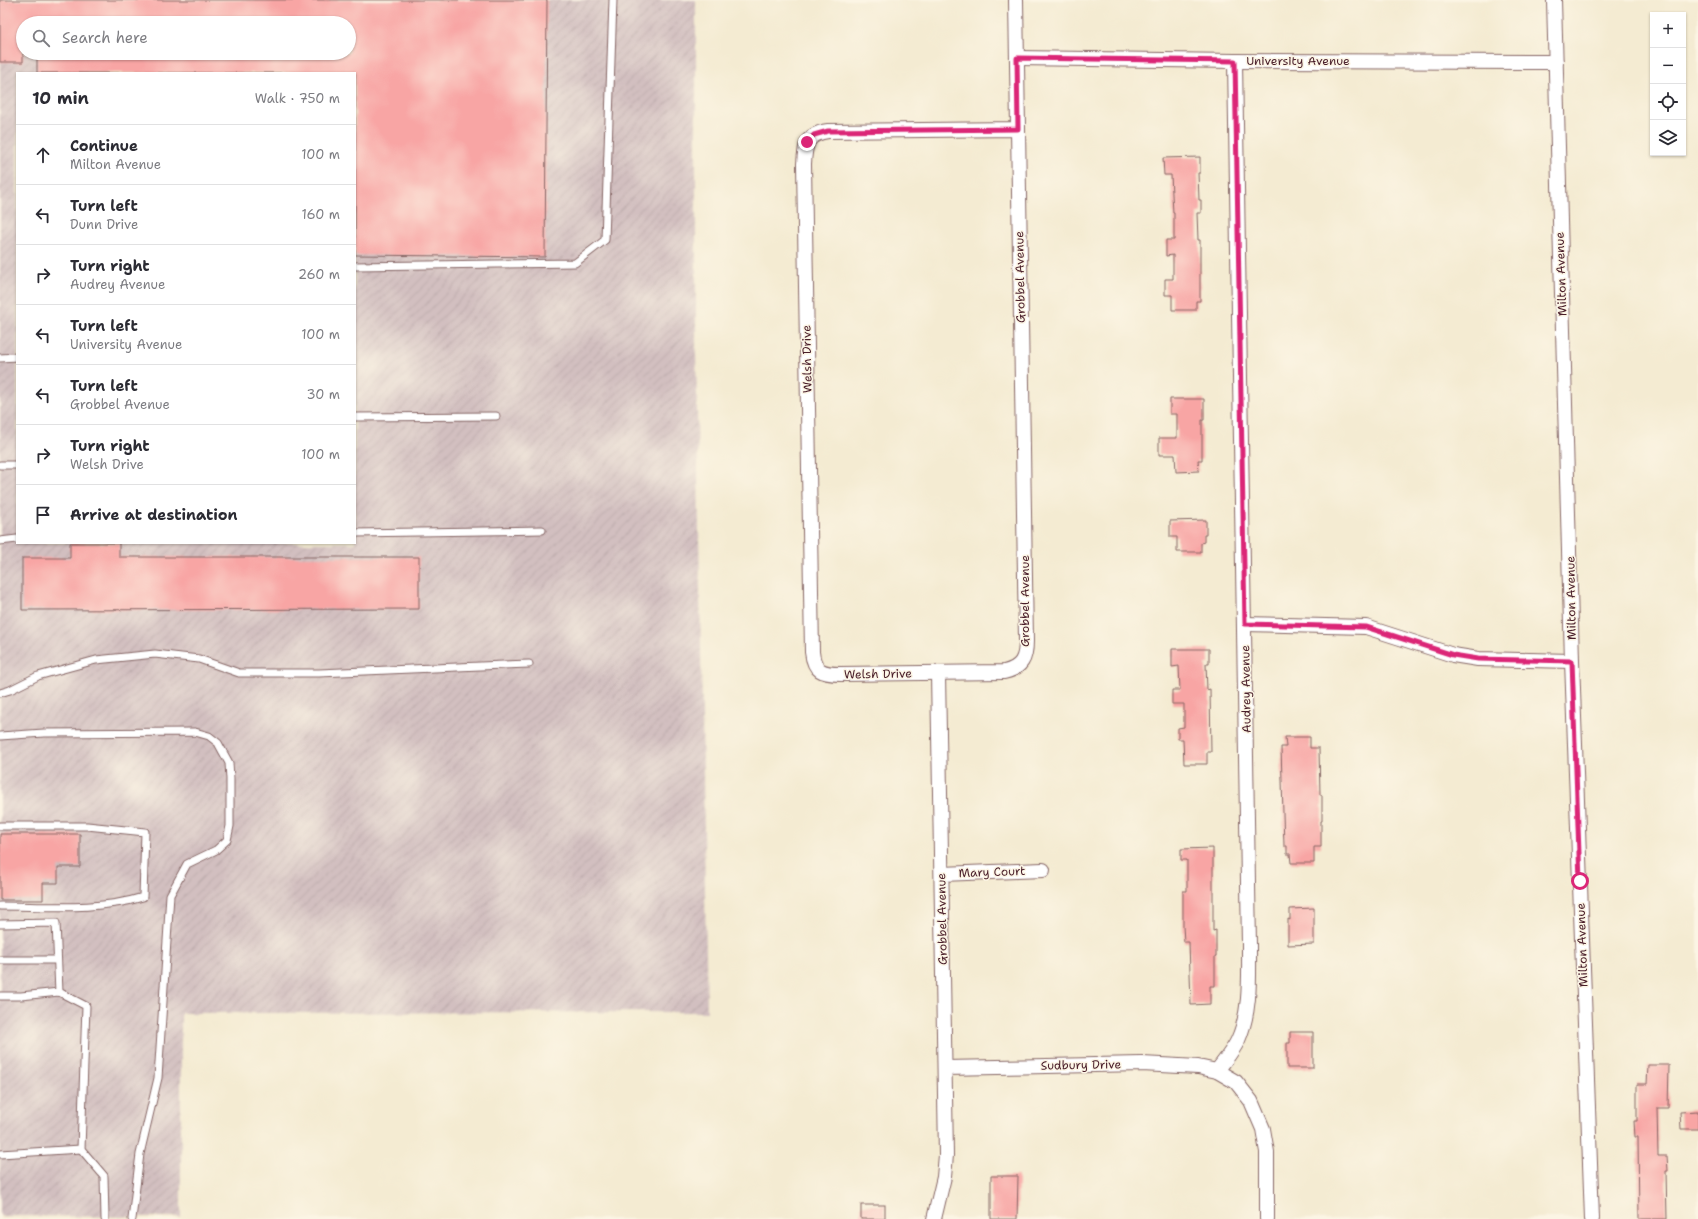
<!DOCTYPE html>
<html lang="en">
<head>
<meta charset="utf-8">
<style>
	:root { --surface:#fff; --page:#f7f7f7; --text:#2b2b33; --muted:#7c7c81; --line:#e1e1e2 }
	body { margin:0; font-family:"Shantell Sans",sans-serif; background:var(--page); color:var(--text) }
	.controls { position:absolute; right:12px; top:12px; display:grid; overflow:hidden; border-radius:0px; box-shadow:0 1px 3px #0004 }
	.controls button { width:36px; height:36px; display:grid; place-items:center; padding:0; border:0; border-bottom:1px solid var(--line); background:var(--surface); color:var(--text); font:20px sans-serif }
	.stop { position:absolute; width:12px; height:12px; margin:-9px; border:3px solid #db2777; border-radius:50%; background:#fff }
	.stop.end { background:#db2777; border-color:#fff; box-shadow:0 1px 4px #0008 }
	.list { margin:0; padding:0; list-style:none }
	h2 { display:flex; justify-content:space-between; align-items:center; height:52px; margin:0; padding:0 16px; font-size:17px }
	h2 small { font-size:13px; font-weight:400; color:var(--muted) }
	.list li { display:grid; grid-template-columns:26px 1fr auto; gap:12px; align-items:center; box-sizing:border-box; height:60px; padding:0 16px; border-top:1px solid var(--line) }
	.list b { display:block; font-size:15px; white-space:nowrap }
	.list p { margin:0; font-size:13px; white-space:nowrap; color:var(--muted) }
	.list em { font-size:13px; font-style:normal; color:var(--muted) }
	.icon { flex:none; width:22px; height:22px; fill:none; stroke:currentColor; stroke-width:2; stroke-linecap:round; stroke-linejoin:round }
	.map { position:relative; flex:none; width:1698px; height:1219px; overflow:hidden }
	.search { position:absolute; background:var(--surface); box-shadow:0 1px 3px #0004; left:16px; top:16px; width:340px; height:44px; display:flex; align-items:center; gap:10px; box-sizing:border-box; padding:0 14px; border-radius:22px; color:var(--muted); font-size:15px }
	.panel { position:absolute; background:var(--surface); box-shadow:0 1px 3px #0004; left:16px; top:72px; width:340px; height:472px; border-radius:0px }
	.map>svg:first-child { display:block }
	.industrial { fill:url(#industrial-furrows); fill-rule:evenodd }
	.building { fill:#f8a5a4 }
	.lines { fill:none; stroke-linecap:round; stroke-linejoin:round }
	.service-casing { stroke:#866665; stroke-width:9 }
	.minor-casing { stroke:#866665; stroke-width:16 }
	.service { stroke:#fff; stroke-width:7 }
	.minor { stroke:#fff; stroke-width:14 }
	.route { stroke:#db2777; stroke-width:5 }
	.labels { text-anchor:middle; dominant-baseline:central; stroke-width:3; stroke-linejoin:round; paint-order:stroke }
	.street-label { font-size:12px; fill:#4a1f2b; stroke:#fcf5e5 }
</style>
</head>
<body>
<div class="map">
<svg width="1698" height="1219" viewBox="0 0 1698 1219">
	<defs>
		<pattern id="industrial-furrows" width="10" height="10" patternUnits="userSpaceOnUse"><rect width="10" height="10" fill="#d2bfc0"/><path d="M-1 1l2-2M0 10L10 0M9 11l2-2" fill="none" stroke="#b6a4a5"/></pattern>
	</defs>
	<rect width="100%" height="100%" fill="#fcf5e5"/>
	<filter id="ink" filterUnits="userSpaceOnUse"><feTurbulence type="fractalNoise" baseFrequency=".025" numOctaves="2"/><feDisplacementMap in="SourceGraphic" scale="8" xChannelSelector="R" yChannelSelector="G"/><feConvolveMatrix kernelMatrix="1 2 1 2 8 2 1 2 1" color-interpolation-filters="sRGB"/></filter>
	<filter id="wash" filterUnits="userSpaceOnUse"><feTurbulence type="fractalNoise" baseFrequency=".012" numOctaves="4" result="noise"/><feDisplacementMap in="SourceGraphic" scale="16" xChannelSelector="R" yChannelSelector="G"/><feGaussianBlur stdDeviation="0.9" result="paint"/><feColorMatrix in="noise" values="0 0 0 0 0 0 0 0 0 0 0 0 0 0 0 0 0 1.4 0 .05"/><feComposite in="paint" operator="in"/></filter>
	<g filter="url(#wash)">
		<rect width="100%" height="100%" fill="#f4ebd2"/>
		<path class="industrial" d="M0,0H696V349L707,1012L181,1013V1217L0,1216ZM23,23H349V53H23ZM17,73H355V543H17Z"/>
		<g id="blocks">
			<g class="building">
				<polygon points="0,0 547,0 545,257 355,255 355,73 37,73 37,53 349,53 349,23 23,23 23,62 0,62"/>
				<polygon points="1200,157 1200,173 1198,173 1199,200 1201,200 1201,213 1197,213 1198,240 1200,240 1200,301 1196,301 1196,310 1172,310 1172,295 1165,295 1165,279 1173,279 1173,255 1166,256 1166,240 1174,240 1174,213 1173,213 1171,175 1164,175 1163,158"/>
				<polygon points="1170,399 1204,399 1204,420 1202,420 1202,460 1198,460 1199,471 1176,472 1175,455 1159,455 1159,438 1177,438 1177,414 1170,414"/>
				<polygon points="1206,520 1206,535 1204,535 1204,542 1201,543 1201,552 1177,552 1177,537 1170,537 1170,521"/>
				<polygon points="70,543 119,543 119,557 419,557 419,609 22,610 22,558 70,558"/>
				<polygon points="1172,649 1209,649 1209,664 1206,664 1207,690 1210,689 1211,752 1207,752 1207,764 1184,764 1183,739 1178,739 1178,728 1184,727 1184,704 1172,704 1172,690 1180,690 1179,666 1172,667"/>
				<polygon points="1285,737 1310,737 1310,748 1319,748 1320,795 1322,795 1322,821 1321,821 1321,847 1314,847 1314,863 1291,863 1290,854 1287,854 1287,846 1284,846 1281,747 1286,747"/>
				<polygon points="0,834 80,834 80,867 58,867 58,883 43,883 43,900 0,900"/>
				<polygon points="1213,848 1213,931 1216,930 1216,956 1215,956 1215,986 1210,986 1210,1004 1191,1005 1189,942 1184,942 1183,926 1183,891 1187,891 1187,860 1181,860 1181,849"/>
				<polygon points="1314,908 1314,944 1288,945 1288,919 1290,920 1290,909"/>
				<polygon points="1290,1032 1313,1032 1313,1068 1287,1068 1287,1043 1290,1043"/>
				<polygon points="1648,1065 1669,1065 1668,1108 1657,1108 1658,1156 1667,1156 1668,1171 1666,1171 1667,1219 1639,1219 1638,1137 1635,1137 1634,1121 1637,1121 1637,1084 1647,1084"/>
				<polygon points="1698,1111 1698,1129 1681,1129 1680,1112"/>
				<polygon points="991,1176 1018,1176 1017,1219 991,1219"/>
				<rect x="861" y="1205" width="24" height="14"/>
			</g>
		</g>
	</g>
	<g filter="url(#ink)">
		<use href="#blocks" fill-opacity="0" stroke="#866665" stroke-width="1"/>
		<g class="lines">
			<defs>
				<g id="service">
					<polyline points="355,266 575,263 605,240 613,0"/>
					<polyline points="0,358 17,357"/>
					<polyline points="355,417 496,416"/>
					<polyline points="0,465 17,465"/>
					<polyline points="355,533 542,530"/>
					<polyline points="0,541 17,539"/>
					<polyline points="0,693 10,690 38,676 96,660 155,654 199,659 239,673 319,673 529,664"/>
					<polyline points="0,736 44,733 195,732 209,736 218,743 229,763 230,779 230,826 227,840 216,850 187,864 170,895 158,1078 140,1154 132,1219"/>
					<path d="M0,826H87L145,832L143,897C98,911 47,906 0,906"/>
					<polyline points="0,924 56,923 59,992"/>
					<polyline points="0,960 57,960"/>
					<polyline points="0,996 21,996 59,992 86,1006 81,1149 104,1176 105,1219"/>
					<polyline points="0,1154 81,1149"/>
				</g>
				<g id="minor">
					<path d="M1016,0L1026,641C1026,658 1022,668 1004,672L840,674C822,674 814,671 812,652L804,164C805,145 806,134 828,131L1018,129"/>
					<polyline points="1554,0 1572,661 1592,1219"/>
					<polyline points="1017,58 1235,61 1556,62"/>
					<polyline points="1245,624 1366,627 1453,655 1478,659 1572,661"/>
					<polyline points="942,874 1043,870"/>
					<polyline points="945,1068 1142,1064 1198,1067 1217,1071 1236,1082 1251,1101 1263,1129 1267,1152 1267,1219"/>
					<path d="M1217,1071C1224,1061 1233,1051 1238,1040C1251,1011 1249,977 1249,946L1235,61"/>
					<polyline points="934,1219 944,1177 946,1155 938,673"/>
				</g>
			</defs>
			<use href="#service" class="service-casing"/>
			<use href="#minor" class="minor-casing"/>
			<use href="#service" class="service"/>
			<use href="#minor" class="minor"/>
		</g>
	</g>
	<g class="lines" filter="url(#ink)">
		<polyline class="route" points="807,142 814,135 828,131 1018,129 1017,58 1235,61 1245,624 1366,627 1453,655 1478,659 1572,661 1580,881"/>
	</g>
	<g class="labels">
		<g class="street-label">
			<text x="1298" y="61">University Avenue</text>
			<text transform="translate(1561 274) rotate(-92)">Milton Avenue</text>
			<text transform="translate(1020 277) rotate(-91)">Grobbel Avenue</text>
			<text transform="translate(807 359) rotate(-91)">Welsh Drive</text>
			<text transform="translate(1571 598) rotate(-91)">Milton Avenue</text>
			<text transform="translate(1025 601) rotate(-90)">Grobbel Avenue</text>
			<text transform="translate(878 674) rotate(-1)">Welsh Drive</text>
			<text transform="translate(1246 689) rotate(-91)">Audrey Avenue</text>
			<text transform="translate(992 872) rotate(-2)">Mary Court</text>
			<text transform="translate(942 919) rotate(-91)">Grobbel Avenue</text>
			<text transform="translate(1582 945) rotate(-92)">Milton Avenue</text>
			<text transform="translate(1081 1065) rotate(-1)">Sudbury Drive</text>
		</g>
	</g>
</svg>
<div class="controls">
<button>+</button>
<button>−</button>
<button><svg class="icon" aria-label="locate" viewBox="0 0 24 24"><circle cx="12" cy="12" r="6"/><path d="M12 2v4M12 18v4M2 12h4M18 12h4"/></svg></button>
<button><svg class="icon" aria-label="layers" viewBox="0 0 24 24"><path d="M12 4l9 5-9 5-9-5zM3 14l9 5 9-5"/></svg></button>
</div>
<div class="stop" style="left:1580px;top:881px"></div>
<div class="stop end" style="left:807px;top:142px"></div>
<div class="search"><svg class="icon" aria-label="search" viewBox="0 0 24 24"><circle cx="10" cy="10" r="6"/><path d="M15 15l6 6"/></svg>Search here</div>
<section class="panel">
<h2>10 min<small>Walk · 750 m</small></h2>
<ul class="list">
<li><svg class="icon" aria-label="ahead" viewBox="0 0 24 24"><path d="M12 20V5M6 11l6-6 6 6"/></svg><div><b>Continue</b><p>Milton Avenue</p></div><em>100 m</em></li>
<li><svg class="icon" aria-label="left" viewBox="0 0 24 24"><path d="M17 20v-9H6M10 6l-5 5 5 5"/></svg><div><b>Turn left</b><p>Dunn Drive</p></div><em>160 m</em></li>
<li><svg class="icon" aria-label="right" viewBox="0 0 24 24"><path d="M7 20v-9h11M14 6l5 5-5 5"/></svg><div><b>Turn right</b><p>Audrey Avenue</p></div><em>260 m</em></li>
<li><svg class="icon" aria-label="left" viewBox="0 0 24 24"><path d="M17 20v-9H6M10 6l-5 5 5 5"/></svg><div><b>Turn left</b><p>University Avenue</p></div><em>100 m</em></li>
<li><svg class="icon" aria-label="left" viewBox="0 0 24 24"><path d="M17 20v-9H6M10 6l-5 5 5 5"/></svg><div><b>Turn left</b><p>Grobbel Avenue</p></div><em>30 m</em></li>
<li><svg class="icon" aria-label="right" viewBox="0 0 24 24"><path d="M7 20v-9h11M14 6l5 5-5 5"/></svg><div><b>Turn right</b><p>Welsh Drive</p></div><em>100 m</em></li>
<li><svg class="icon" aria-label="arrive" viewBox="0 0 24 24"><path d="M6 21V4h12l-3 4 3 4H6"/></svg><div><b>Arrive at destination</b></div></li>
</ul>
</section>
</div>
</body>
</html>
